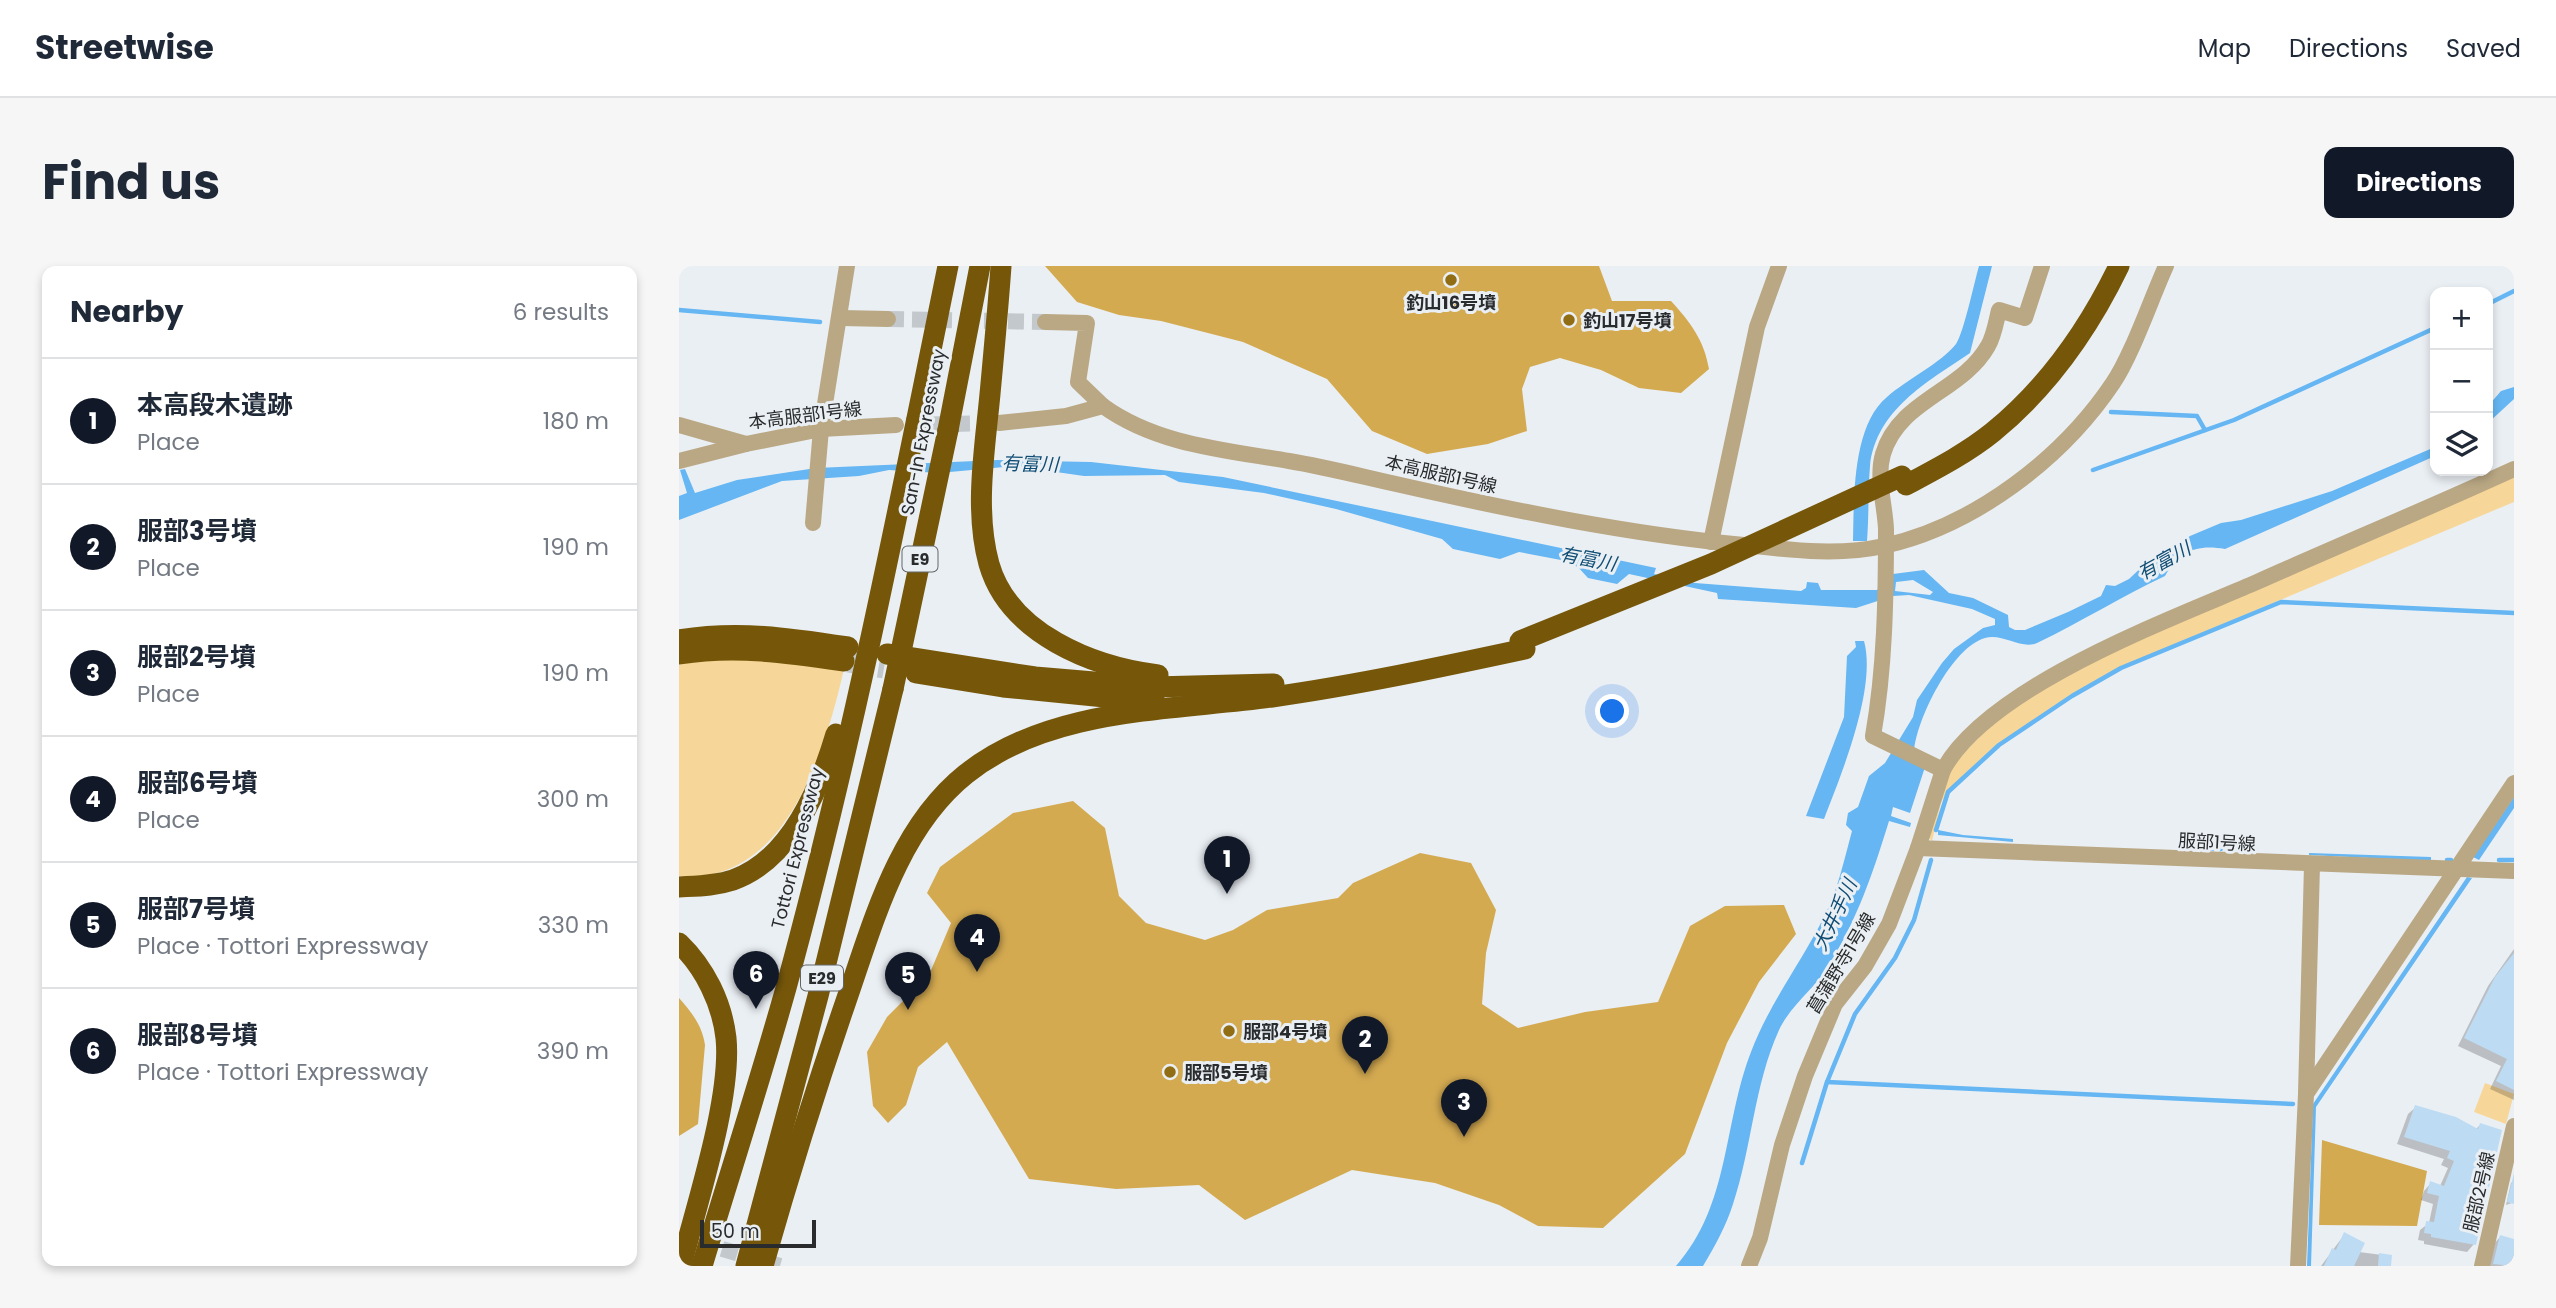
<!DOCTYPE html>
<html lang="en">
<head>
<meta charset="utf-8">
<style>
	:root { --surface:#fff; --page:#f6f6f7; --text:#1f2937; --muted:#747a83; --line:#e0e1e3; --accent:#111827 }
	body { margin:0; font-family:Poppins,"Noto Sans JP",sans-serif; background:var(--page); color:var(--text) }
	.controls { position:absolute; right:21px; top:21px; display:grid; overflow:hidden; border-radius:14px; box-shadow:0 4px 10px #0003 }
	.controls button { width:63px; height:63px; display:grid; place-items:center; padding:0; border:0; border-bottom:2px solid var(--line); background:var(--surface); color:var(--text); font:35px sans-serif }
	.scale { position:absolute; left:21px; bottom:18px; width:116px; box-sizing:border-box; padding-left:7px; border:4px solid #292b2c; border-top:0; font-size:19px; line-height:24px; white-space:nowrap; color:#292b2c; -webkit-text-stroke:5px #eaeff4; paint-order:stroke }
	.you { position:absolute; left:934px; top:446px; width:24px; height:24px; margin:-18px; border:5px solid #fff; border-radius:50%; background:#1a73e8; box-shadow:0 0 0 10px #1a73e833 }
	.badge { display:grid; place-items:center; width:46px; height:46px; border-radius:50%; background:var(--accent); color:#fff; font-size:23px; font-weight:700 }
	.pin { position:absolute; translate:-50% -58px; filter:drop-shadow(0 2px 4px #0008) }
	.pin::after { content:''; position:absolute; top:37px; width:24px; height:21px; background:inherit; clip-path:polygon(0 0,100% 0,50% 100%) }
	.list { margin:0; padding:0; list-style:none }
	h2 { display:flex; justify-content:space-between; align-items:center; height:91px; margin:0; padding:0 28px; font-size:30px }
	h2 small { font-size:23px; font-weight:400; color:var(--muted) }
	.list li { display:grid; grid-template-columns:46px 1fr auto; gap:21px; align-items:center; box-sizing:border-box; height:126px; padding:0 28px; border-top:2px solid var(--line) }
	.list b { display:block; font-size:26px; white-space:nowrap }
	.list p { margin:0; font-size:23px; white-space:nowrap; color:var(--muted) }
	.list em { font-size:23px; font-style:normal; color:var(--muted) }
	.icon { flex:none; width:38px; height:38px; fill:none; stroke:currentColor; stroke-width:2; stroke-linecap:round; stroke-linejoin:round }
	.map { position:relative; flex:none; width:1835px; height:1000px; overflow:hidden; border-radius:14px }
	header { display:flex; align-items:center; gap:42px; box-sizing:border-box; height:98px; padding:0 35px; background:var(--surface); border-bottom:2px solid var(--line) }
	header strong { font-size:33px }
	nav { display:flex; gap:38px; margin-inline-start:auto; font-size:24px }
	.intro { display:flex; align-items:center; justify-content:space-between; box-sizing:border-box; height:168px; padding:0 42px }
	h1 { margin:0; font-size:49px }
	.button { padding:18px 32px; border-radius:14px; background:var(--accent); color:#fff; font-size:24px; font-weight:700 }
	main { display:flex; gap:42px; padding:0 42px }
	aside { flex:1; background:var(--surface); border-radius:14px; box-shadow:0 4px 10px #0003 }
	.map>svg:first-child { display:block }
	.green { fill:#f7d799 }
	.forest { fill:#d4aa51 }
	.water { fill:#65b6f2; fill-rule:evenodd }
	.shadow { fill:#0003 }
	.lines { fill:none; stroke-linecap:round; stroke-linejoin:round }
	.stream { stroke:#65b6f2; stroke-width:4.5 }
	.building { fill:#bddcf4 }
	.minor-tunnel { stroke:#c3c8cc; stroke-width:16; stroke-dasharray:16 8; stroke-linecap:butt }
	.highway-tunnel { stroke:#c3c8cc; stroke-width:21; stroke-dasharray:21 10; stroke-linecap:butt }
	.minor { stroke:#baa884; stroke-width:16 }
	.highway { stroke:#76570a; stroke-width:21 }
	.highway-bridge { stroke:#76570a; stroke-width:21 }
	.poi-dot { fill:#916d13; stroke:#eaeff4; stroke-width:2.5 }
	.labels { text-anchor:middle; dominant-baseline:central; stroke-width:6; stroke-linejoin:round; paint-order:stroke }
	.shield { fill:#eaeff4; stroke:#636668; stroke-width:2 }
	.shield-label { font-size:16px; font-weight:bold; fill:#292b2c }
	.poi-label { font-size:18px; font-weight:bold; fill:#292b2c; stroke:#eaeff4; text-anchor:start }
	.street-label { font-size:18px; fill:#292b2c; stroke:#eaeff4 }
	.water-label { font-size:19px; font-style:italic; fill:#0f4d74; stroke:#eaeff4 }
</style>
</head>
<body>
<header>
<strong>Streetwise</strong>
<nav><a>Map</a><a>Directions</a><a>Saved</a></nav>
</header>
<div class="intro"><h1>Find us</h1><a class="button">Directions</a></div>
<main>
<aside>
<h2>Nearby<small>6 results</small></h2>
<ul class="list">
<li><span class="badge">1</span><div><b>本高段木遺跡</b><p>Place</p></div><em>180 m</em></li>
<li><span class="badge">2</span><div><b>服部3号墳</b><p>Place</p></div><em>190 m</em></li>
<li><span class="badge">3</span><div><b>服部2号墳</b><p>Place</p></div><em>190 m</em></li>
<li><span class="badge">4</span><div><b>服部6号墳</b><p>Place</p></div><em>300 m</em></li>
<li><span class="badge">5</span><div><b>服部7号墳</b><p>Place · Tottori Expressway</p></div><em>330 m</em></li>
<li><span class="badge">6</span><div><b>服部8号墳</b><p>Place · Tottori Expressway</p></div><em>390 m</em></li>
</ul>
</aside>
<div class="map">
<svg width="1835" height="1000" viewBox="0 0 1835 1000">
	<rect width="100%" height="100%" fill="#eaeff4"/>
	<g class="green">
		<polygon points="1835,207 1835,236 1441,401 1391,429 1317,479 1268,525 1262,537 1253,575 1249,571 1269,503 1321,450 1402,400"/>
		<path d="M49,391L165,403C146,486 106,620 0,610V399L21,393Z"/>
		<polygon points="1806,817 1835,828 1827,858 1795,846"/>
	</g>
	<g class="forest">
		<path d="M366,0H920L933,35H992C1012,57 1025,74 1030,103L1002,127L960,122L922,104L881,92L851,101L843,123L848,165L809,178L748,188L693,165L648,113L564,76L482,55L440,49L398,36Z"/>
		<polygon points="394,535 426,562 440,630 467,657 526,674 554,664 588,644 659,632 674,617 741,587 792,597 817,644 807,687 803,738 839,762 906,746 979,736 1011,660 1046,640 1105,639 1117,668 1080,716 1048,777 1006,888 924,962 859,960 820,939 756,917 673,904 566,954 520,919 437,923 350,913 268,776 239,801 227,839 209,857 194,840 188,786 208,751 250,709 272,657 248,627 261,601 334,547"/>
		<path d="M0,732C13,747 23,759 26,779L19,858L0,870Z"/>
		<polygon points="1643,874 1748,905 1738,960 1640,959"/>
	</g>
	<g class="water">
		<path d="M1300,0H1313L1291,87C1248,116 1197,144 1191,200C1189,224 1190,250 1188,275H1174C1175,233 1173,160 1208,131C1227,114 1262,97 1277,78C1285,66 1295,17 1300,0Z"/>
		<polygon points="1835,121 1835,133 1809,157 1809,140 1822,125"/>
		<path d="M1756,181V190L1546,283C1518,278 1500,285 1486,310C1443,330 1402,356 1358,377C1342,384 1324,367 1306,372C1273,381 1237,454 1235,486L1246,501L1231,547L1214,541L1212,550L1232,557L1231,561L1210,555C1194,607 1178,654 1149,701C1134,724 1112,739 1100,764C1075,819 1073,881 1054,938C1047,960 1036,980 1024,1000H997C1051,939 1044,858 1072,786C1090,738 1122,697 1145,651C1159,624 1165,594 1173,565L1167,559L1169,547L1179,541L1190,510L1206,497L1234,451L1238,434L1263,397L1275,383L1304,362L1316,359V353L1293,343L1230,329L1214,330L1177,342L1039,333L1038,327L950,308L938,318L909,312L899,301L882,294L840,286L821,293L774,283L763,273L657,243L585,227L500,216L486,209L405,210L336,200L260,207L210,204L180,210L103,215L0,254V230L8,227L1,204L6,203L16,227L58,214L137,202L319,194L412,196L544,211L977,302L975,308L1016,317L1122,325L1127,322L1128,316L1139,317L1142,324H1198L1214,308L1245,304L1270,327L1294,332L1329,349L1330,361L1336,364H1346L1389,346L1422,330L1427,319L1436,320L1450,313L1467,297L1482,291L1511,270L1542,257L1562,254L1653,225ZM1234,314L1254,326L1251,329L1216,325L1217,316Z"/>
		<path d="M1176,375H1185C1198,422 1162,509 1145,553L1127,550L1165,451L1168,390L1177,381Z"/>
		<polygon points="1835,531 1835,542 1800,594 1794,591"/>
		<polygon points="1259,564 1284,569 1334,573 1334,576 1259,569"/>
		<polygon points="1630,587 1752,591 1752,595 1630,589"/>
		<polygon points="1788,611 1793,612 1637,841 1632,1000 1628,1000 1634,838"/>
	</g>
	<g class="shadow">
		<polygon points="1835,683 1835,834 1811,823 1822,800 1779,780 1809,720"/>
		<polygon points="1737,841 1797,863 1801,859 1795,978 1788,986 1745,978 1745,975 1739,974 1741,964 1750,957 1754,938 1742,934 1745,925 1752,917 1761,920 1769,902 1762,899 1765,893 1718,878 1729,848"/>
		<polygon points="1835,915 1833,937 1827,939 1832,917"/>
		<polygon points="1665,969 1680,986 1711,990 1710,1000 1642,1000"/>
		<polygon points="1821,971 1835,980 1835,1000 1809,1000 1814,979"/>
	</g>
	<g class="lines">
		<g class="stream">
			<polyline points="1809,38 1835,25"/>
			<polyline points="0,44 141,56"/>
			<polyline points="1432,146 1518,150 1526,164"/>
			<polyline points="1414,204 1555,154 1756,62"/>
			<polyline points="1257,564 1269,526 1320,479 1393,430 1442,402 1602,336 1835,347"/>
			<polyline points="1503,581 1542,583"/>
			<polyline points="1768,594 1772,594"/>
			<polyline points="1820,594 1835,594"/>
			<polyline points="1148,816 1614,838"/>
			<polyline points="1123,897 1148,816 1176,748 1216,692 1235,654 1252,594"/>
		</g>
	</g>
	<g class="building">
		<polygon points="1835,687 1835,824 1817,815 1828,793 1785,772 1816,711"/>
		<polygon points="1736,839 1777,851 1799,863 1801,857 1823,864 1797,979 1752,971 1752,968 1745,967 1747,955 1755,956 1760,930 1748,927 1751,915 1765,920 1775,895 1768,892 1771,885 1725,871"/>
		<polygon points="1835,907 1835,938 1828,936"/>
		<polygon points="1665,966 1686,977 1675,1000 1645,1000 1653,982 1657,984"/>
		<polygon points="1821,969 1835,973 1835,1000 1814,998"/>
		<polygon points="1700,987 1713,989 1712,1000 1699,1000"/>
	</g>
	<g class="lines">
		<g class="minor-tunnel">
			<polyline points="209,53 366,56"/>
			<polyline points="227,159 316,157"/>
			<polyline points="20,976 101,1000"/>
		</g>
		<polyline class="highway-tunnel" points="169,396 205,402"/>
		<g class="minor">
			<polyline points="162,52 209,53"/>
			<polyline points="366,56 408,57 399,116 424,140"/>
			<path d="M320,157L387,150L424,140C478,179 546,184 610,195C646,201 681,210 717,218C832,244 948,268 1065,279C1112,284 1159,290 1205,280C1295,260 1383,193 1434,117C1453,89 1472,33 1487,0"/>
			<polyline points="0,159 67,178 142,163 217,159"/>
			<polyline points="0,195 67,178"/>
			<polyline points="134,257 142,163 168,0"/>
			<polyline points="1032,276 1078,61 1100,0"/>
			<path d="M1264,504C1310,420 1490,354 1578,316C1663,278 1750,242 1835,203"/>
			<polyline points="1239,582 1835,605"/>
			<polyline points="1627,828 1633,599"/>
			<path d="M1070,1000L1081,972L1103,879L1126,810L1156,738L1186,700L1210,658L1239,582L1264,504L1194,470C1206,402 1207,331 1207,263C1206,239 1197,212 1204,188C1220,134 1283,126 1309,80C1315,70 1317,56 1320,44L1346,52L1363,0"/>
			<polyline points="1619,1000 1627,828 1835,517"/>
			<polyline points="1803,1000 1835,860"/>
		</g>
		<g class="highway">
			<path d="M322,0C319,43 315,85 311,128C306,182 295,244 310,298C330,368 414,401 479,409"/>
			<polyline points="269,164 301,0"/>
			<path d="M1227,219C1257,203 1288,187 1314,166C1368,122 1410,62 1440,0"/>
			<path d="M0,374C58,364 111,372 169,381"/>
			<path d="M1,388C56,379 110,387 165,395"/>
			<polyline points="208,388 356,411 474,421 595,418"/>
			<polyline points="237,407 324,421 476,436"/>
			<path d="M0,621C18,620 36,620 54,614C111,594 141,522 157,468"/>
			<path d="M0,677C26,702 43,737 47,772C53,832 17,940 2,1000"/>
			<path d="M23,1000C51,907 81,815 107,722C172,484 220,241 269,0"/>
			<polyline points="67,1000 139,730 214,423"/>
			<path d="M84,1000C109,912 136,825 166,738C194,658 218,563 287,508C371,441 492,445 593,431C678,419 762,401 846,383"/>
		</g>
		<g class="highway-bridge">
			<polyline points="841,375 1032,298 1223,210"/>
			<polyline points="214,423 269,164"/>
		</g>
	</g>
	<g class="poi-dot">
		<circle cx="772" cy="14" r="7"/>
		<circle cx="890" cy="54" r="7"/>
		<circle cx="550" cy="765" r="7"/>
		<circle cx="491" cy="806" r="7"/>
	</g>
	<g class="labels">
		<g class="shield">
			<rect x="223.5" y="280.5" width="35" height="25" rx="5"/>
			<rect x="122" y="699.5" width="42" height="25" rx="5"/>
		</g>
		<g class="shield-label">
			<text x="241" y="293">E9</text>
			<text x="143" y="712">E29</text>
		</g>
		<g class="poi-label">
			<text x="772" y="36" text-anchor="middle">釣山16号墳</text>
			<text x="904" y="54">釣山17号墳</text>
			<text x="564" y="765">服部4号墳</text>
			<text x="505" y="806">服部5号墳</text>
		</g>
		<g class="street-label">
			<text transform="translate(126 149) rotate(-7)">本高服部1号線</text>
			<text transform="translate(244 166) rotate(-79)">San-In Expressway</text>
			<text transform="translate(762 208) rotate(13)">本高服部1号線</text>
			<text transform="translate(1538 576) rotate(3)">服部1号線</text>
			<text transform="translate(118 582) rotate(-76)">Tottori Expressway</text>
			<text transform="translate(1162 697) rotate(-59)">菖蒲野寺1号線</text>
			<text transform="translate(1800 926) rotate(-77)">服部2号線</text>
		</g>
		<g class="water-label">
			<text transform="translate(351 198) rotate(2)">有富川</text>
			<text transform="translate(909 293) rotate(11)">有富川</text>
			<text transform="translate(1485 295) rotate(-29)">有富川</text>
			<text transform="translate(1156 649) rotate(-65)">大井手川</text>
		</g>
	</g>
</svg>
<div class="controls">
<button>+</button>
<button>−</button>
<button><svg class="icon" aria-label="layers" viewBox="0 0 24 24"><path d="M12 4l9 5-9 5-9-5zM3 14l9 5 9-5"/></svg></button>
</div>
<div class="scale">50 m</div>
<div class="you"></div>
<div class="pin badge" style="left:548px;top:628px">1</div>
<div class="pin badge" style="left:686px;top:808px">2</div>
<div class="pin badge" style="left:785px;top:871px">3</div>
<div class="pin badge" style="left:298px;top:706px">4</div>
<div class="pin badge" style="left:229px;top:744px">5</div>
<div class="pin badge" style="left:77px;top:743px">6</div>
</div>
</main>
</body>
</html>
